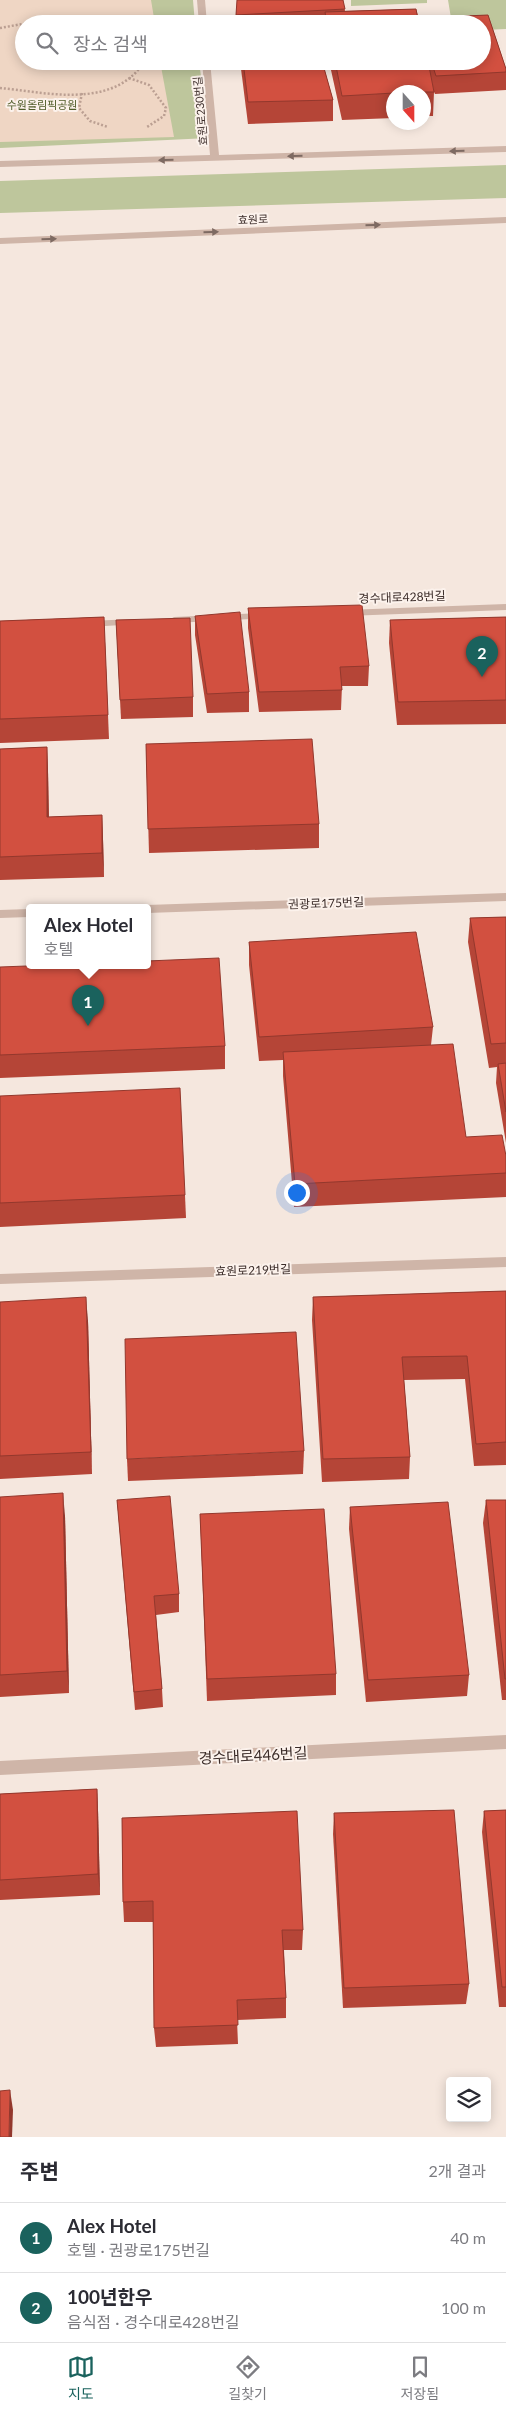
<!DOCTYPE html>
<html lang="ko">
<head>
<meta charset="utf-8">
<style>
	:root { --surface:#fff; --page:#f7f7f7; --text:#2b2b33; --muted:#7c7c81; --line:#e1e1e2; --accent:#1a625d }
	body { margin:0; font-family:Lato,"Noto Sans KR",sans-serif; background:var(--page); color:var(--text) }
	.controls { position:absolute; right:15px; bottom:15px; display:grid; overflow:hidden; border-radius:5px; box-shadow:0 2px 12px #0003 }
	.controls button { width:45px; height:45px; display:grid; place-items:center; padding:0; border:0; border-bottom:1px solid var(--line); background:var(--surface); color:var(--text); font:25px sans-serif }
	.compass { position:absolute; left:386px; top:85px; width:45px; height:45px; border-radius:50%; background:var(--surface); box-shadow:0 2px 12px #0003; rotate:159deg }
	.you { position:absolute; left:296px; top:1192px; width:18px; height:18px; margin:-12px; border:4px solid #fff; border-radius:50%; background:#1a73e8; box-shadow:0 0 0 8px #1a73e833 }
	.badge { display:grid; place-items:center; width:32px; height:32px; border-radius:50%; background:var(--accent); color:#fff; font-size:16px; font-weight:700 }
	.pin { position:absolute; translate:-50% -41px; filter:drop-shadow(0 1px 2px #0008) }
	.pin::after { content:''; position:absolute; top:26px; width:18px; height:15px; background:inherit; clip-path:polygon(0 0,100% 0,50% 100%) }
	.popup { position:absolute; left:26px; top:904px; width:125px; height:65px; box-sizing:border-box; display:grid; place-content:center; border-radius:5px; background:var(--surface); filter:drop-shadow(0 1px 4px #0005); font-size:16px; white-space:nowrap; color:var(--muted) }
	.popup b { font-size:19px; color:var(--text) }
	.popup::after { content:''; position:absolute; left:50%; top:100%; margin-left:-10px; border:10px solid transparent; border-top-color:var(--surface) }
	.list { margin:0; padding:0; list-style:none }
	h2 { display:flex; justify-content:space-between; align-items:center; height:65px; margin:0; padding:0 20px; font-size:21px }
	h2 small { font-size:16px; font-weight:400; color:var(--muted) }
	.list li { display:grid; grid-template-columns:32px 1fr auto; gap:15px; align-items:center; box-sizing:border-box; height:70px; padding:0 20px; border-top:1px solid var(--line) }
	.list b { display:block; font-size:19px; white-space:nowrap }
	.list p { margin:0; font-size:16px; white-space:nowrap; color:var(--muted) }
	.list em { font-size:16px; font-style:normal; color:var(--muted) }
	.icon { flex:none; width:28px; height:28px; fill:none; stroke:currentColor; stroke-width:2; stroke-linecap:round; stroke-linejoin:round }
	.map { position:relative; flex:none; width:506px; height:2137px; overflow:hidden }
	.search { position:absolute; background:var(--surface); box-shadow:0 2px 12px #0003; left:15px; right:15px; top:15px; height:55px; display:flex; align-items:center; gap:12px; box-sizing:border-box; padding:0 18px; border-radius:28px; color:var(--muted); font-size:19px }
	.sheet { height:205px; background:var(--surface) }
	nav { display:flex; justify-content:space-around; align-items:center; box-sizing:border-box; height:70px; border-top:1px solid var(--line); background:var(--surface); font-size:14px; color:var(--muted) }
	nav a { display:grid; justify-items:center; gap:2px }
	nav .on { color:var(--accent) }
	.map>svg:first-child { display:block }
	.green { fill:#bec69c }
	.plaza { fill:#efd6c4 }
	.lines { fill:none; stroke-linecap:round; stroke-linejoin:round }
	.path { stroke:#bb9f92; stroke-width:2.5; stroke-dasharray:2 2; stroke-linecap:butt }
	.minor { fill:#cfb5a8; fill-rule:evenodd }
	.wall { fill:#b54537 }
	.shaded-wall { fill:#93382d }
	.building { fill:#d25040; stroke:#93382d }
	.oneway { fill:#7e6a62 }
	.labels { text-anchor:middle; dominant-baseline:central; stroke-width:4; stroke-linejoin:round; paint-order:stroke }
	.far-park-label { font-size:11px; fill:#515d2a; stroke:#fcf2ec }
	.far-street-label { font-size:11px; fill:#3b2c29; stroke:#fcf2ec }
	.street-label { font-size:12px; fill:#3b2c29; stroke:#fcf2ec }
	.near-street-label { font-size:15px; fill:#3b2c29; stroke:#fcf2ec }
</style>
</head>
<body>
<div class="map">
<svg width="506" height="2137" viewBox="0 0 506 2137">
	<rect width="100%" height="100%" fill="#f5e7de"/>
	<g class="green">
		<polygon points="0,0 193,0 195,24 24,24 24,61 199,61 209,138 0,148"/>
		<polygon points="351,0 427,0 427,3 351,6"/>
		<polygon points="448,0 506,0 506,29 482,30 482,24 452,24"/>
		<polygon points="506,165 506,198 0,213 0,181"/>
	</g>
	<polygon class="plaza" points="0,0 151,0 155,24 24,24 24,61 160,61 174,137 0,142"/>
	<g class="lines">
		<g class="path">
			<path d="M0,28C40,21 82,11 122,24"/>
			<polyline points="129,78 149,85 166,108 164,116 147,127"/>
			<path d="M0,88C41,92 98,106 132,76C137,72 141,66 145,61"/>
			<polyline points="82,93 79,108 90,121 108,127"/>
		</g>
		<g class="minor">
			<polygon points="197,0 205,0 207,24 199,24"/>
			<polygon points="202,61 210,61 219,155 506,146 506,152 0,167 0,161 210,155"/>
			<polygon points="506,217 506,223 0,244 0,238"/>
			<polygon points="506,604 506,610 346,616 341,613 346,610"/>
			<polygon points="264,613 269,616 268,618 174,623 169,620 174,617"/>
			<polygon points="134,619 139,622 138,624 89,627 84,624 89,621"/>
			<polygon points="506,893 506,901 147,913 147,907 142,907 147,905"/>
			<polygon points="29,909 29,917 0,918 0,910"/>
			<polygon points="506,1257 506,1267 0,1284 0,1274"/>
			<polygon points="506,1735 506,1749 0,1775 0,1761"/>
		</g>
	</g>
	<g class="wall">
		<polygon points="237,0 343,0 345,11 416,9 419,20 419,18 488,15 506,69 506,90 435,94 434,92 433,116 424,116 424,92 394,92 394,118 342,120 329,61 482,61 482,24 236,24"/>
		<polygon points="240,61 322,61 333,100 333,121 248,124"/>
		<polygon points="248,608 369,666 368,686 342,686 341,710 259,712 248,628"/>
		<polygon points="195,616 249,692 249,712 207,713 195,635"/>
		<polygon points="104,617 109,739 0,743 0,621"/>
		<polygon points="506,617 506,724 397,725 389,643 390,620"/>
		<polygon points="116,620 193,697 193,717 121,719"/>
		<polygon points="146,744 319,824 319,848 149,853"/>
		<polygon points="47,747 48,771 49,817 102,815 103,839 104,877 0,880 0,749"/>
		<polygon points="506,917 506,1143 496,1083 497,1067 489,1068 468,942 470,918"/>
		<polygon points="249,942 433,1027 431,1045 466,1137 506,1156 506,1197 294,1207 283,1076 283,1060 259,1061 249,965"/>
		<polygon points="0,967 225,1046 225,1069 0,1078"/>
		<polygon points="0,1096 185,1195 186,1218 0,1227"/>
		<polygon points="506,1291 506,1465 474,1466 465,1379 404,1380 410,1457 409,1479 322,1482 312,1320 313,1297"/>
		<polygon points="0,1302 88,1321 92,1474 0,1479"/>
		<polygon points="304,1451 303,1474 128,1481 127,1459"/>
		<polygon points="0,1497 65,1516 69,1693 0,1697"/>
		<polygon points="117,1500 179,1594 179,1612 156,1615 162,1689 163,1707 135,1710"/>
		<polygon points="486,1500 506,1500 506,1700 502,1700 483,1523"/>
		<polygon points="350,1507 469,1675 467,1696 366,1702 349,1529"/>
		<polygon points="200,1514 336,1674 336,1695 207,1701"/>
		<polygon points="97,1789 98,1810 100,1895 0,1900 0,1794"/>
		<polygon points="506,1810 506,2007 499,2007 482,1832 484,1811"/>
		<polygon points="334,1813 469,1984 466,2004 343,2008 333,1834"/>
		<polygon points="122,1818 303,1930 302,1950 284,1950 286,1998 286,2018 237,2020 238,2044 156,2047 154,2028 153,1922 124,1922 123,1902"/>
	</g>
	<g class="shaded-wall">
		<polygon points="47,747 48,771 49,841 47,817"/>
		<polygon points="102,815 103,839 104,877 102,853"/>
		<polygon points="86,1297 88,1321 92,1474 91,1452"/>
		<polygon points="63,1493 65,1516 69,1693 67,1671"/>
		<polygon points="97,1789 98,1810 100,1895 98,1874"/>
		<polygon points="10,2090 13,2110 12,2137 9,2137"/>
	</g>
	<g class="building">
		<polygon points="237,0 343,0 345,9 236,15"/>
		<polygon points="416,9 419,24 327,24 325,12"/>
		<polygon points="488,15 506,69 506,72 436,76 431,61 482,61 482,24 420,24 419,18"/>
		<polygon points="309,18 310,24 238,24 237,19"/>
		<polygon points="243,61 322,61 333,100 248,102"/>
		<polygon points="335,61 428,61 434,92 394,92 394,93 342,96"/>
		<polygon points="362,605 369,666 340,667 342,690 259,692 248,608"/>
		<polygon points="240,612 249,692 207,694 195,616"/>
		<polygon points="104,617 108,715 0,719 0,621"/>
		<polygon points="506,617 506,700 398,702 390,620"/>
		<polygon points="190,618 193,697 120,700 116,620"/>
		<polygon points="312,739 319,824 148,829 146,744"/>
		<polygon points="47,747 47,817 102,815 102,853 0,857 0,749"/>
		<polygon points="506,917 506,1043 491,1044 470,918"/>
		<polygon points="416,932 433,1027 259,1037 249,942"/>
		<polygon points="219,958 225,1046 0,1055 0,967 53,965 147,965 147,961"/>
		<polygon points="453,1044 466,1137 502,1135 506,1156 506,1173 295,1184 283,1052"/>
		<polygon points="506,1063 506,1112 498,1064"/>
		<polygon points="180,1088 185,1195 0,1203 0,1096"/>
		<polygon points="506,1291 506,1442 476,1444 467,1356 402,1357 410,1457 323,1459 313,1297"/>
		<polygon points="86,1297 91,1452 0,1456 0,1302"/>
		<polygon points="296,1332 304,1451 127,1459 125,1339"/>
		<polygon points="63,1493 67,1671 0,1675 0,1497"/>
		<polygon points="170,1496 179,1594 154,1596 162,1689 134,1692 117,1500"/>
		<polygon points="486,1500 506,1500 506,1679 505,1679"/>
		<polygon points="448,1502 469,1675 368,1680 350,1507"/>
		<polygon points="324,1509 336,1674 207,1679 200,1514"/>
		<polygon points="97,1789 98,1874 0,1880 0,1794"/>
		<polygon points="454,1810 469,1984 344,1988 334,1813"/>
		<polygon points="506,1810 506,1987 502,1987 484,1811"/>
		<polygon points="297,1811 303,1930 282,1930 286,1998 237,2000 238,2025 154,2028 153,1901 123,1902 122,1818"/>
		<polygon points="10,2090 9,2137 0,2137 0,2091"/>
	</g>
	<defs><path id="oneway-solid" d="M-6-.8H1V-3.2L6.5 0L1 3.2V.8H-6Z" transform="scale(1.25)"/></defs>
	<g class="oneway">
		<use href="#oneway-solid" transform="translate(457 151) rotate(178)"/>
		<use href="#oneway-solid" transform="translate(295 156) rotate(178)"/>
		<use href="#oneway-solid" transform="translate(166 160) rotate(179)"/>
		<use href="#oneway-solid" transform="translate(373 225) rotate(-2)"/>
		<use href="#oneway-solid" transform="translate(211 232) rotate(-2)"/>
		<use href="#oneway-solid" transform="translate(49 239) rotate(-2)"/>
	</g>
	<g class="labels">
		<g class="far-park-label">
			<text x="42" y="104">수원올림픽공원</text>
		</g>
		<g class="far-street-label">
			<text transform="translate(200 111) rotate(-95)">효원로230번길</text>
			<text transform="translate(253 219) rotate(-2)">효원로</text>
		</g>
		<g class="street-label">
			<text transform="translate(402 597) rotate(-2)">경수대로428번길</text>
			<text transform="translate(326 903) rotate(-2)">권광로175번길</text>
			<text transform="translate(253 1270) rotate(-2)">효원로219번길</text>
		</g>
		<g class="near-street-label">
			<text transform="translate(253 1755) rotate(-3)">경수대로446번길</text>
		</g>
	</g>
</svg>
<div class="controls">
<button><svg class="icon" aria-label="layers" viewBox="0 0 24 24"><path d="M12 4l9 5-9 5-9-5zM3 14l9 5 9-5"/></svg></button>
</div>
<svg class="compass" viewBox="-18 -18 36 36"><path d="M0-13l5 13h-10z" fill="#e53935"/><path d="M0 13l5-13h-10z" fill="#7c7c81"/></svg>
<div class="you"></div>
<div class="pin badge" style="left:88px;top:1026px">1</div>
<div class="popup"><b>Alex Hotel</b>호텔</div>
<div class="pin badge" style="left:482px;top:677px">2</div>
<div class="search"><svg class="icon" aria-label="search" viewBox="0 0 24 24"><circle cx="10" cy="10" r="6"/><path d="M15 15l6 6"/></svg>장소 검색</div>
</div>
<section class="sheet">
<h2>주변<small>2개 결과</small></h2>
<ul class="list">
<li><span class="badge">1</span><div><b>Alex Hotel</b><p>호텔 · 권광로175번길</p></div><em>40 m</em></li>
<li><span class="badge">2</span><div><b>100년한우</b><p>음식점 · 경수대로428번길</p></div><em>100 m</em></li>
</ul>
</section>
<nav>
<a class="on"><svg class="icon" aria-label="map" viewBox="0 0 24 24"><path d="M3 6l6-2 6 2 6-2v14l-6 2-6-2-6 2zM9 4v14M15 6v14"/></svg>지도</a>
<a><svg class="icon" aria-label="directions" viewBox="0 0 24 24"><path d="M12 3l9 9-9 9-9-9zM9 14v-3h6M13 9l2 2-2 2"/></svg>길찾기</a>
<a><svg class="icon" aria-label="saved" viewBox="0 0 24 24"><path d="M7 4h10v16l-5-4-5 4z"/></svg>저장됨</a>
</nav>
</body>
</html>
